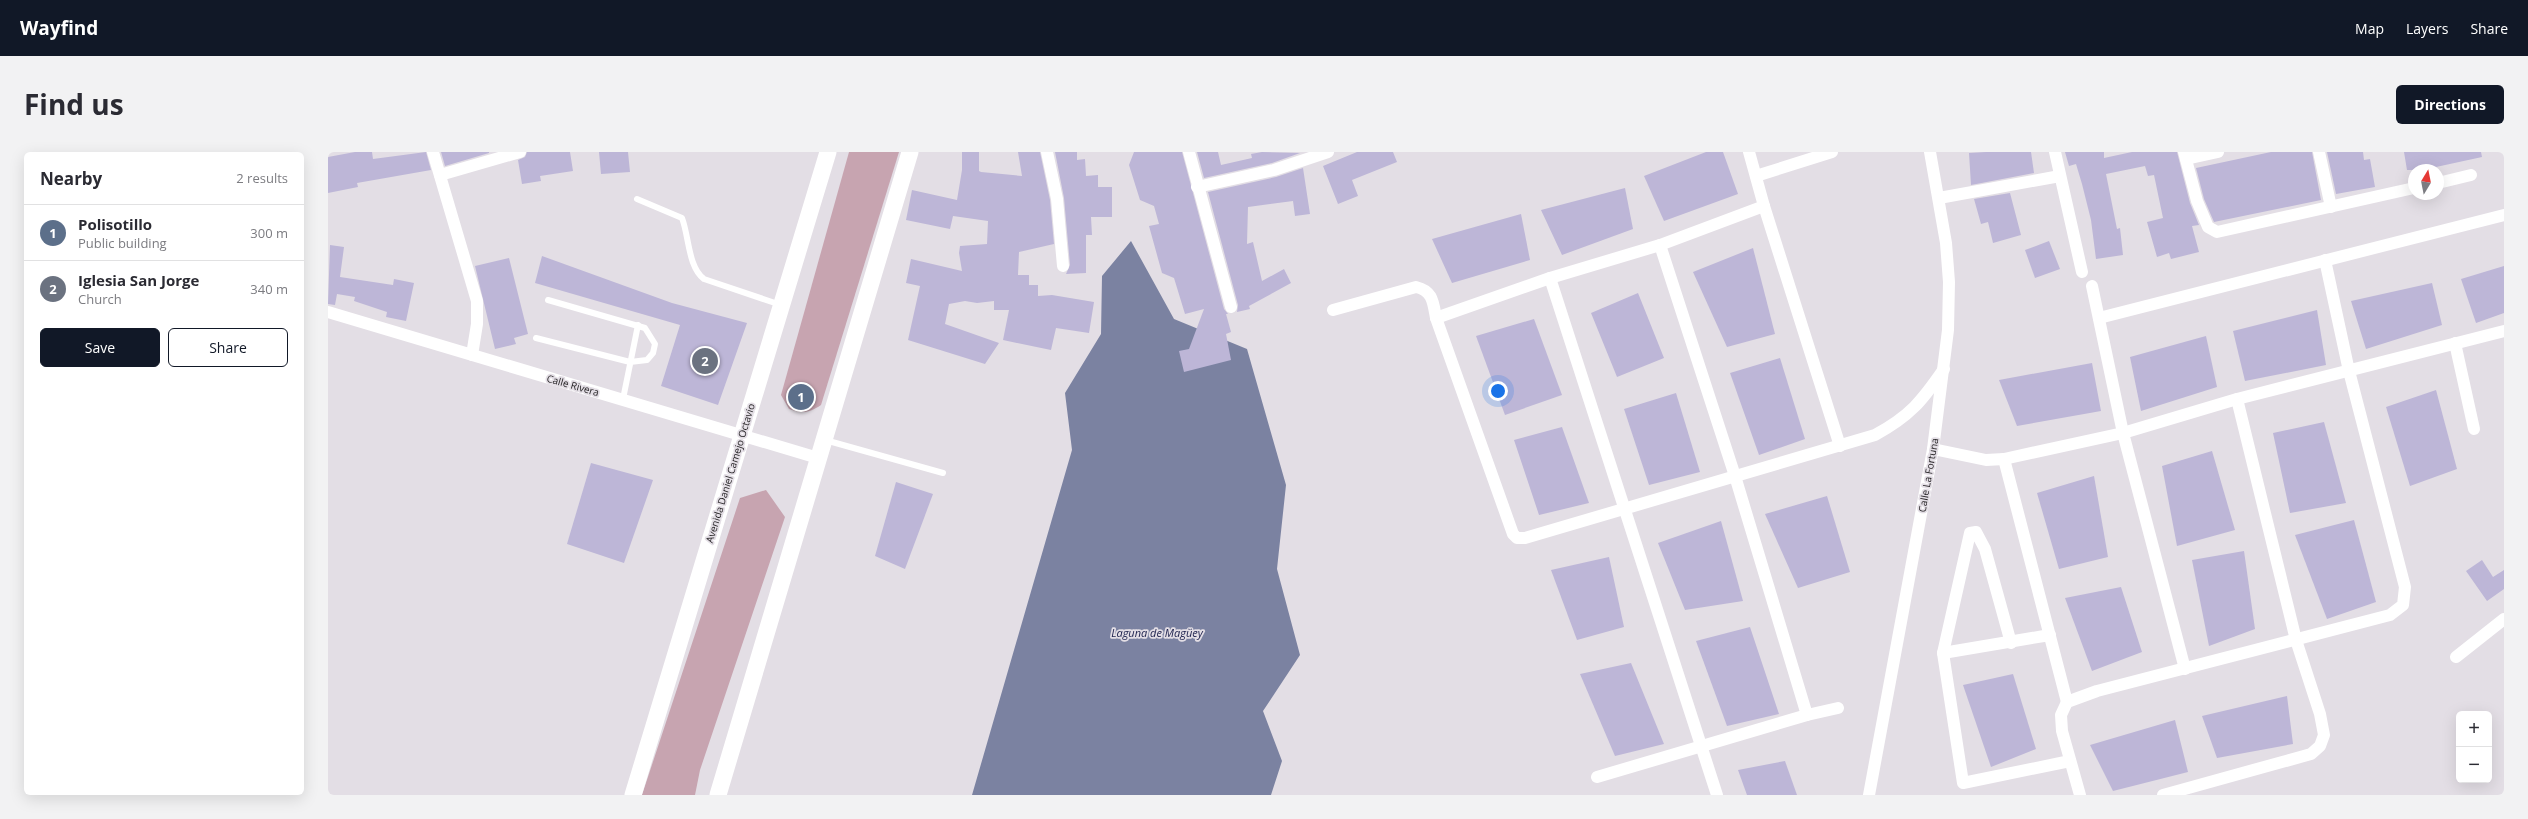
<!DOCTYPE html>
<html lang="en">
<head>
<meta charset="utf-8">
<style>
	:root { --surface:#fff; --page:#f2f2f3; --text:#2b2b33; --muted:#7c7c81; --line:#e1e1e2; --accent:#111827 }
	body { margin:0; font-family:"Open Sans",sans-serif; background:var(--page); color:var(--text) }
	.controls { position:absolute; right:12px; bottom:12px; display:grid; overflow:hidden; border-radius:6px; box-shadow:0 4px 16px #0002 }
	.controls button { width:36px; height:36px; display:grid; place-items:center; padding:0; border:0; border-bottom:1px solid var(--line); background:var(--surface); color:var(--text); font:20px sans-serif }
	.compass { position:absolute; left:2080px; top:12px; width:36px; height:36px; border-radius:50%; background:var(--surface); box-shadow:0 4px 16px #0002; rotate:10deg }
	.you { position:absolute; left:1170px; top:239px; width:14px; height:14px; margin:-10px; border:3px solid #fff; border-radius:50%; background:#1a73e8; box-shadow:0 0 0 6px #1a73e833 }
	.badge { display:grid; place-items:center; width:26px; height:26px; border-radius:50%; background:var(--accent); color:#fff; font-size:13px; font-weight:700 }
	.pin { position:absolute; translate:-50% -50%; border:2px solid #fff; box-shadow:0 1px 4px #0006 }
	.list { margin:0; padding:0; list-style:none }
	h2 { display:flex; justify-content:space-between; align-items:center; height:52px; margin:0; padding:0 16px; font-size:17px }
	h2 small { font-size:13px; font-weight:400; color:var(--muted) }
	.list li { display:grid; grid-template-columns:26px 1fr auto; gap:12px; align-items:center; box-sizing:border-box; height:56px; padding:0 16px; border-top:1px solid var(--line) }
	.list b { display:block; font-size:15px; white-space:nowrap }
	.list p { margin:0; font-size:13px; white-space:nowrap; color:var(--muted) }
	.list em { font-size:13px; font-style:normal; color:var(--muted) }
	.actions { display:flex; gap:8px; padding:12px 16px }
	.actions a { flex:1; padding:9px 0; border:1px solid var(--accent); border-radius:6px; text-align:center; font-size:14px; color:var(--accent) }
	.actions .main { background:var(--accent); color:#fff }
	.map { position:relative; flex:none; width:2176px; height:643px; overflow:hidden; border-radius:6px }
	header { display:flex; align-items:center; gap:24px; box-sizing:border-box; height:56px; padding:0 20px; background:var(--accent); color:#fff }
	header strong { font-size:19px }
	nav { display:flex; gap:22px; margin-inline-start:auto; font-size:14px }
	.intro { display:flex; align-items:center; justify-content:space-between; box-sizing:border-box; height:96px; padding:0 24px }
	h1 { margin:0; font-size:28px }
	.button { padding:10px 18px; border-radius:6px; background:var(--accent); color:#fff; font-size:14px; font-weight:700 }
	main { display:flex; gap:24px; padding:0 24px }
	aside { flex:1; background:var(--surface); border-radius:6px; box-shadow:0 4px 16px #0002 }
	.map>svg:first-child { display:block }
	.green { fill:#c7a4b0 }
	.water { fill:#7b82a1 }
	.building { fill:#bdb6d7 }
	.lines { fill:none; stroke-linecap:round; stroke-linejoin:round }
	.service { stroke:#fff; stroke-width:6 }
	.minor { stroke:#fff; stroke-width:12 }
	.secondary { stroke:#fff; stroke-width:17 }
	.labels { text-anchor:middle; dominant-baseline:central; stroke-width:3.5; stroke-linejoin:round; paint-order:stroke }
	.street-label { font-size:10px; fill:#201e20; stroke:#e3dee5 }
	.water-label { font-size:11px; font-style:italic; fill:#20244f; stroke:#e3dee5 }
</style>
</head>
<body>
<header>
<strong>Wayfind</strong>
<nav><a>Map</a><a>Layers</a><a>Share</a></nav>
</header>
<div class="intro"><h1>Find us</h1><a class="button">Directions</a></div>
<main>
<aside>
<h2>Nearby<small>2 results</small></h2>
<ul class="list">
<li><span class="badge" style="background:#5c6f8a">1</span><div><b>Polisotillo</b><p>Public building</p></div><em>300 m</em></li>
<li><span class="badge" style="background:#6b7280">2</span><div><b>Iglesia San Jorge</b><p>Church</p></div><em>340 m</em></li>
</ul>
<div class="actions"><a class="main">Save</a><a>Share</a></div>
</aside>
<div class="map">
<svg width="2176" height="643" viewBox="0 0 2176 643">
	<rect width="100%" height="100%" fill="#e3dee5"/>
	<g class="green">
		<path d="M521,0H571L493,253C481,261 475,262 461,257L453,243Z"/>
		<polygon points="438,338 457,365 372,618 367,643 314,643 412,346"/>
	</g>
	<polygon class="water" points="803,89 846,167 919,197 958,333 949,417 972,503 935,559 954,609 943,643 644,643 744,298 737,241 773,182 774,124"/>
	<g class="building">
		<polygon points="27,0 44,0 45,7 98,0 103,18 29,31 30,35 0,41 0,5"/>
		<polygon points="113,0 161,0 161,1 117,14"/>
		<polygon points="199,0 242,0 245,19 212,24 213,29 194,32 190,8 197,5"/>
		<polygon points="271,0 300,0 302,20 273,22"/>
		<polygon points="634,0 651,0 651,19 653,20 694,24 690,0 712,0 722,48 726,92 691,100 690,123 701,123 701,133 710,133 710,144 724,143 766,150 761,181 728,176 723,198 675,188 681,158 666,158 666,149 649,151 637,149 621,152 617,172 671,191 657,212 580,188 592,134 578,131 583,107 634,119 631,101 632,94 659,92 660,69 625,64 622,77 578,68 584,38 629,48 634,18"/>
		<polygon points="727,0 749,0 749,8 757,7 758,24 770,23 770,35 784,35 784,65 763,65 764,83 758,83 758,121 738,122 742,113 736,46"/>
		<polygon points="806,0 854,0 896,157 900,162 898,162 903,180 898,182 903,208 856,220 851,199 861,197 876,157 857,162 846,126 834,121 821,74 831,72 826,54 812,48 801,13"/>
		<polygon points="869,0 890,0 893,13 924,6 923,2 934,0 972,1 944,11 876,26"/>
		<polygon points="1029,0 1065,0 1069,10 1024,28 1030,44 1010,52 995,14"/>
		<polygon points="1378,0 1395,0 1410,42 1336,69 1316,24"/>
		<polygon points="1658,0 1703,0 1706,21 1643,33 1641,1"/>
		<polygon points="1737,0 1776,0 1776,6 1804,0 1849,0 1862,51 1871,73 1864,74 1871,100 1843,107 1841,101 1829,105 1819,70 1835,66 1826,23 1820,24 1817,14 1778,22 1789,77 1792,76 1795,103 1768,107 1763,68 1754,32 1748,12 1741,14"/>
		<polygon points="1943,0 1984,0 1993,48 1886,70 1876,47 1868,16"/>
		<polygon points="1999,0 2035,0 2036,8 2042,7 2047,35 2008,42"/>
		<polygon points="2076,0 2153,0 2154,5 2108,15 2108,18 2079,18"/>
		<polygon points="975,16 982,62 967,64 965,49 920,55 919,92 925,90 934,129 956,117 963,131 921,154 922,157 909,160 910,153 880,40 948,25"/>
		<polygon points="1297,36 1305,77 1234,103 1213,58"/>
		<polygon points="1682,41 1693,83 1665,91 1660,70 1653,72 1646,47"/>
		<polygon points="1193,62 1202,108 1124,131 1104,87"/>
		<polygon points="1721,89 1732,117 1707,126 1697,98"/>
		<polygon points="2,93 16,95 12,125 65,133 66,127 86,131 78,169 58,165 59,160 26,149 27,145 9,142 7,153 0,152"/>
		<polygon points="1425,96 1447,182 1399,195 1365,120"/>
		<polygon points="214,104 344,151 419,171 390,253 333,234 352,173 207,131"/>
		<polygon points="181,106 200,182 186,186 188,192 167,197 147,114"/>
		<polygon points="2176,114 2176,161 2148,171 2133,127"/>
		<polygon points="2104,131 2114,173 2038,197 2023,149"/>
		<polygon points="1310,141 1336,206 1289,225 1263,161"/>
		<polygon points="1989,158 1998,213 1917,229 1905,179"/>
		<polygon points="1206,167 1234,243 1177,263 1148,184"/>
		<polygon points="1878,184 1889,235 1813,259 1802,205"/>
		<polygon points="1452,206 1477,287 1431,303 1402,221"/>
		<polygon points="1764,211 1773,259 1689,274 1671,228"/>
		<polygon points="2108,238 2129,317 2082,334 2058,255"/>
		<polygon points="1348,241 1372,320 1321,333 1296,257"/>
		<polygon points="1996,270 2018,351 1962,361 1945,281"/>
		<polygon points="1234,275 1261,351 1211,363 1186,288"/>
		<polygon points="1884,299 1907,378 1849,394 1834,314"/>
		<polygon points="263,311 325,328 296,411 239,392"/>
		<polygon points="1766,324 1780,405 1731,417 1709,341"/>
		<polygon points="568,330 605,342 577,417 547,404"/>
		<polygon points="1499,344 1522,420 1470,436 1437,362"/>
		<polygon points="2026,368 2048,450 1999,467 1967,383"/>
		<polygon points="1393,369 1415,449 1357,458 1330,391"/>
		<polygon points="1916,399 1927,477 1881,494 1864,408"/>
		<polygon points="1281,405 1296,475 1249,488 1223,418"/>
		<polygon points="2154,408 2165,425 2176,418 2176,437 2159,449 2138,419"/>
		<polygon points="1793,435 1814,500 1764,519 1737,446"/>
		<polygon points="1422,475 1451,562 1399,574 1368,489"/>
		<polygon points="1303,511 1336,592 1287,604 1252,522"/>
		<polygon points="1685,522 1708,597 1663,615 1635,533"/>
		<polygon points="1959,544 1965,592 1889,606 1874,564"/>
		<polygon points="1847,568 1860,620 1785,639 1762,593"/>
		<polygon points="1457,609 1469,643 1419,643 1410,618"/>
	</g>
	<g class="lines">
		<g class="service">
			<path d="M309,47L354,66C361,84 360,115 376,127L453,153"/>
			<polyline points="208,186 302,210 319,208 325,201 327,192 317,176 220,148"/>
			<polyline points="295,247 310,173"/>
			<polyline points="497,288 615,321"/>
		</g>
		<g class="minor">
			<polyline points="105,0 149,149 149,172 144,203"/>
			<polyline points="719,0 729,47 735,114"/>
			<polyline points="861,0 903,155"/>
			<polyline points="1421,0 1436,54 1512,294"/>
			<polyline points="1727,0 1754,120"/>
			<polyline points="1856,0 1869,49 1880,75 1889,80 2086,36"/>
			<polyline points="1991,0 2003,55"/>
			<polyline points="1858,7 1890,0"/>
			<polyline points="112,23 192,0"/>
			<polyline points="1428,24 1504,0"/>
			<polyline points="2110,31 2143,23"/>
			<polyline points="869,35 946,18 1000,0"/>
			<polyline points="1611,46 1732,24"/>
			<polyline points="1332,93 1407,324 1479,563"/>
			<polyline points="1222,126 1389,643"/>
			<polyline points="1764,134 1795,281 1857,517"/>
			<path d="M1005,158L1088,135C1105,139 1105,150 1108,166L1185,382L1189,386H1197L1547,283C1582,264 1594,249 1616,217"/>
			<polyline points="0,160 490,306"/>
			<polyline points="1108,166 1222,126 1332,93 1436,54"/>
			<polyline points="1771,166 2176,63"/>
			<polyline points="2127,191 2146,277"/>
			<polyline points="1605,297 1658,308 1676,307 1795,281 1909,247 2176,179"/>
			<polyline points="1676,307 1739,550"/>
			<polyline points="1683,491 1657,397 1648,380 1642,381 1615,501 1635,631 1742,609"/>
			<polyline points="1615,501 1722,483"/>
			<polyline points="2128,505 2176,467"/>
			<polyline points="1269,625 1479,563 1510,556"/>
			<polyline points="1541,643 1605,297 1620,178 1621,130 1618,91 1602,0"/>
			<polyline points="1752,643 1734,579 1733,563 1739,550 1769,539 2062,463 2075,453 2077,435 2021,219 1997,108"/>
			<polyline points="1835,643 1983,602 1992,594 1996,583 1992,562 1968,488 1909,247"/>
		</g>
		<g class="secondary">
			<polyline points="305,643 500,0"/>
			<polyline points="390,643 582,0"/>
		</g>
	</g>
	<g class="labels">
		<g class="street-label">
			<text transform="translate(245 233) rotate(16)">Calle Rivera</text>
			<text transform="translate(402 321) rotate(-73)">Avenida Daniel Camejo Octavio</text>
			<text transform="translate(1600 323) rotate(-80)">Calle La Fortuna</text>
		</g>
		<g class="water-label">
			<text x="829" y="480">Laguna de Magüey</text>
		</g>
	</g>
</svg>
<div class="controls">
<button>+</button>
<button>−</button>
</div>
<svg class="compass" viewBox="-18 -18 36 36"><path d="M0-13l5 13h-10z" fill="#e53935"/><path d="M0 13l5-13h-10z" fill="#7c7c81"/></svg>
<div class="you"></div>
<div class="pin badge" style="left:473px;top:245px;background:#5c6f8a">1</div>
<div class="pin badge" style="left:377px;top:209px;background:#6b7280">2</div>
</div>
</main>
</body>
</html>
